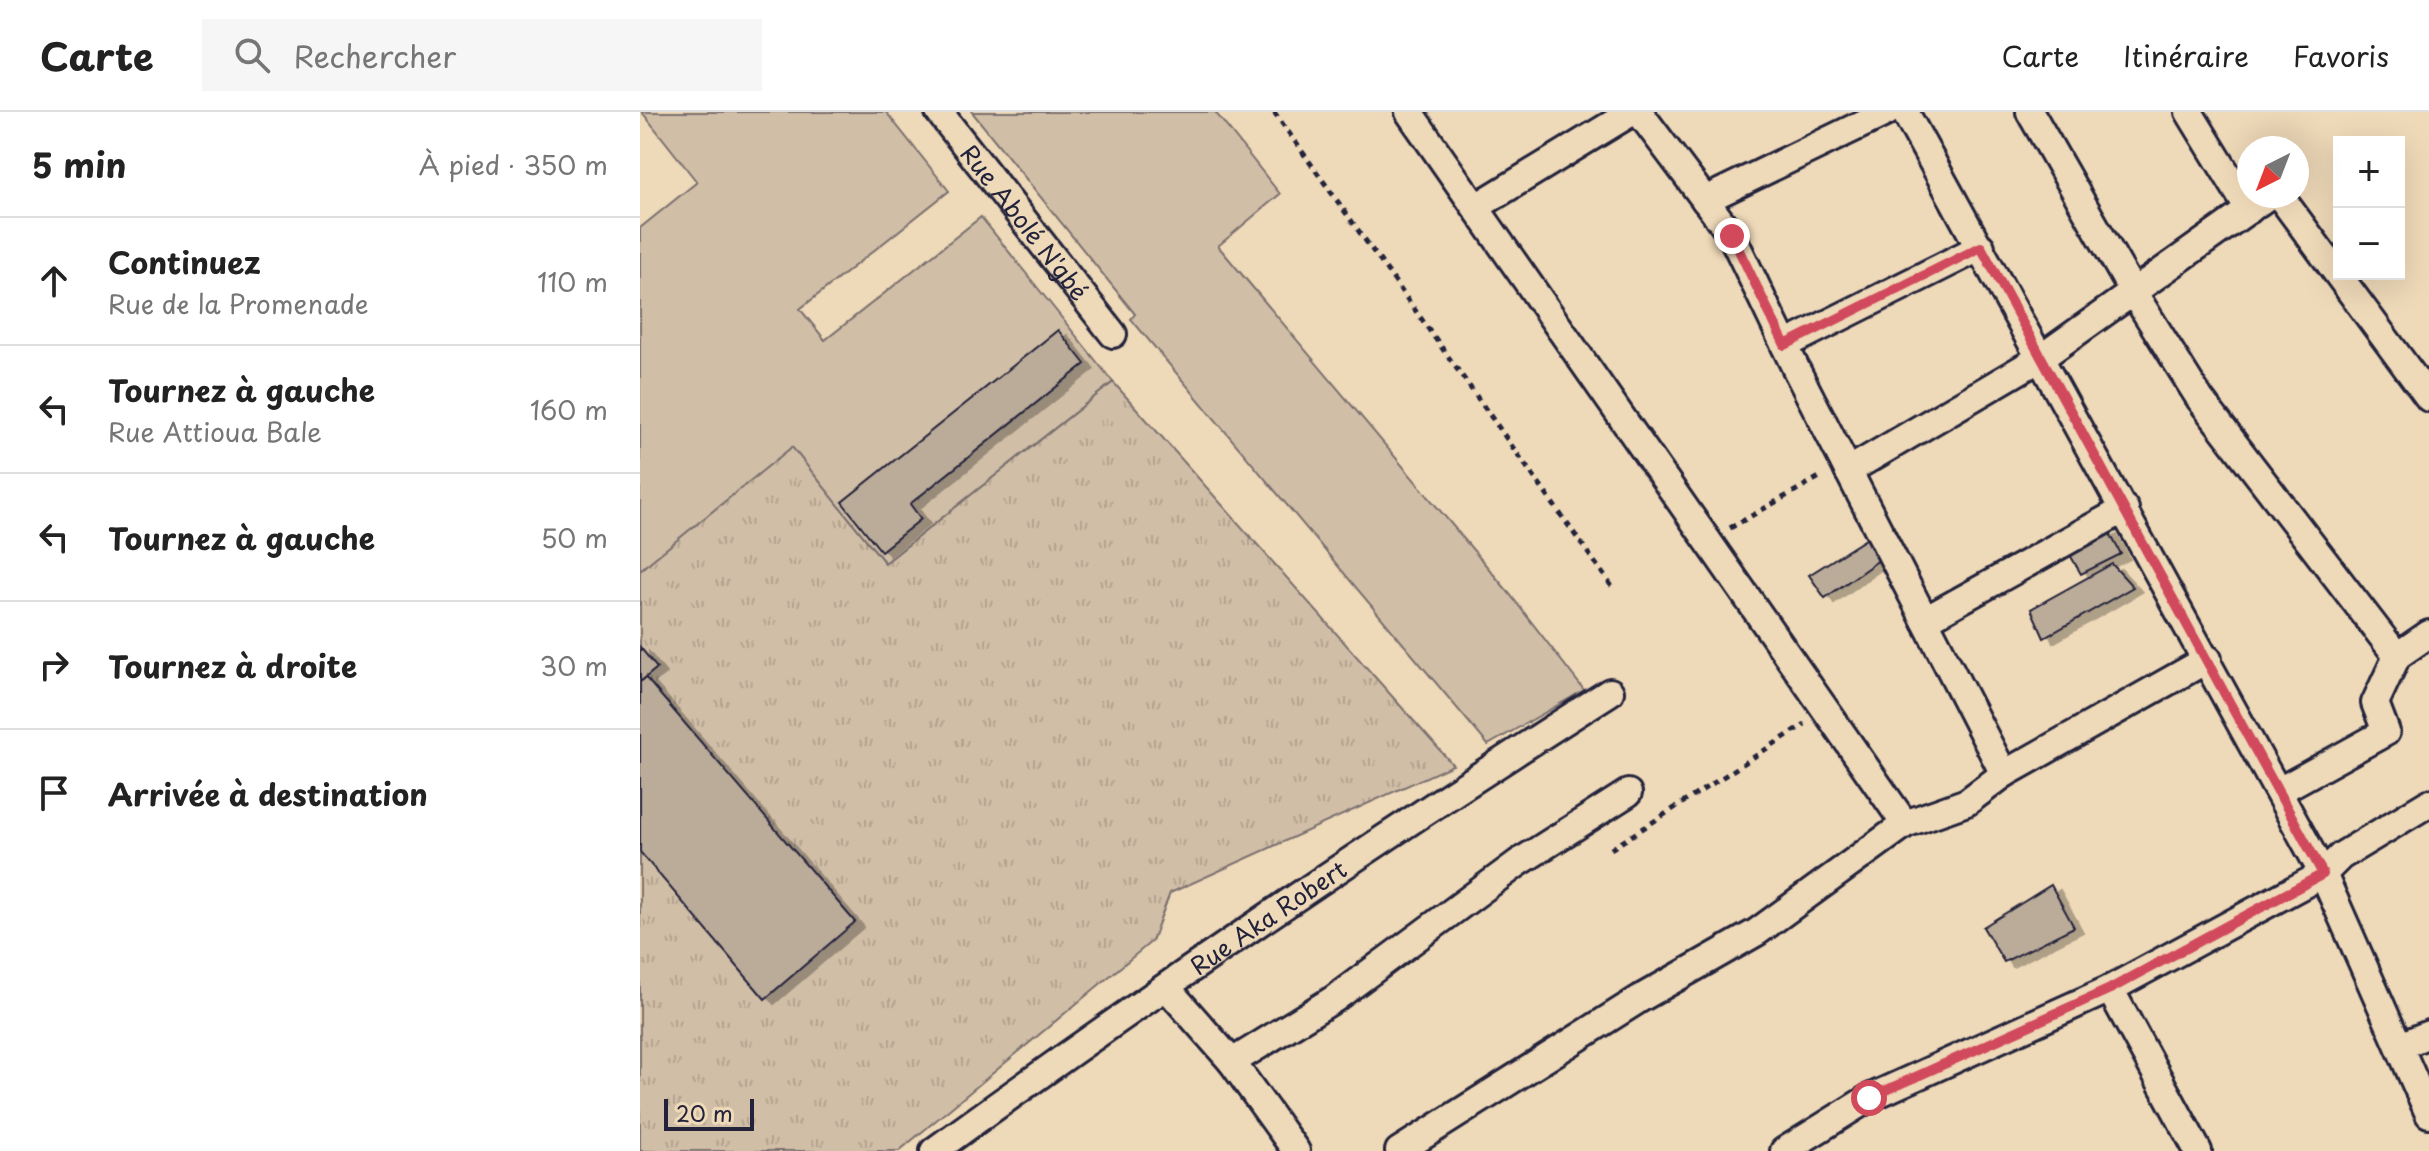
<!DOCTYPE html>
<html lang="fr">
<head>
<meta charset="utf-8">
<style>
	:root { --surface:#fff; --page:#f6f6f6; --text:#222; --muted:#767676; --line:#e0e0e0 }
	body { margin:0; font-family:"Playpen Sans",sans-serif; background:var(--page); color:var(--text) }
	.controls { position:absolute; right:24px; top:24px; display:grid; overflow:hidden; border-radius:0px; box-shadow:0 8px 32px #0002 }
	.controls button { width:72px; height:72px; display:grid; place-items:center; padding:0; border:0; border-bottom:2px solid var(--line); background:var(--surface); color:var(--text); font:40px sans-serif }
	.compass { position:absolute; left:1597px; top:24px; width:72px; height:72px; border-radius:50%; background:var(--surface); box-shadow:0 8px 32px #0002; rotate:222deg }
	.scale { position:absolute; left:24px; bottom:20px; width:90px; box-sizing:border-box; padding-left:8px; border:4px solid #22223b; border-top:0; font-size:22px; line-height:28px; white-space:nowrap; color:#22223b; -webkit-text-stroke:6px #eed9b8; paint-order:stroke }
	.stop { position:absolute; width:24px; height:24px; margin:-18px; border:6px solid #d1495b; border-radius:50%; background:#fff }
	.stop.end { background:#d1495b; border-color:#fff; box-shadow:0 2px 8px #0008 }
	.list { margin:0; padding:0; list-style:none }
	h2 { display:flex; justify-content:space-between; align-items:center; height:104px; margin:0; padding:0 32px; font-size:34px }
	h2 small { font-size:26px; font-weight:400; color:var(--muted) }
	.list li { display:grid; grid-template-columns:52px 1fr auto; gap:24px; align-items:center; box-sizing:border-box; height:128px; padding:0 32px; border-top:2px solid var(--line) }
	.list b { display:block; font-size:30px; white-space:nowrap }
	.list p { margin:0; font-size:26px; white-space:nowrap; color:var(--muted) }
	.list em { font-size:26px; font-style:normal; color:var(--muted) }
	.icon { flex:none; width:44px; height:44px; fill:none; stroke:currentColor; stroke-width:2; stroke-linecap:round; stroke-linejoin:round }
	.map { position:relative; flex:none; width:1789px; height:1039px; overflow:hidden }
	header { display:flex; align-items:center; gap:48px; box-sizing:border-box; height:112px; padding:0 40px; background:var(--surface); border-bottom:2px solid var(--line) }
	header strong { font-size:38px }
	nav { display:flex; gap:44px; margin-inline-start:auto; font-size:28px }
	.search { width:560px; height:72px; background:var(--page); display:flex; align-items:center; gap:20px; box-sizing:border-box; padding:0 28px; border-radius:0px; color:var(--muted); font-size:30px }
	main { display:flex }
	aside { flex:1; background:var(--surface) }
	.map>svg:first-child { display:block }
	.grass { fill:url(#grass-tufts); stroke:#7a7070; stroke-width:2 }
	.garden { fill:#d1bea6; stroke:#7a7070; stroke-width:2 }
	.building { fill:#bbab99; stroke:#22223b; stroke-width:2; filter:url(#shadow) }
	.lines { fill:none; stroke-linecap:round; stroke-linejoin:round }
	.street-casing { stroke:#22223b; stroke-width:32 }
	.path { stroke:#22223b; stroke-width:5; stroke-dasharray:6 6; stroke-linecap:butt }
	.street { stroke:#eed9b8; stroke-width:26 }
	.route { stroke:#d1495b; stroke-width:10 }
	.labels { text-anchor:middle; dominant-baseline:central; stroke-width:7; stroke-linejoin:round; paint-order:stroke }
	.street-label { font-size:24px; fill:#22223b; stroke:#eed9b8 }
</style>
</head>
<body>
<header>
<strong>Carte</strong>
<div class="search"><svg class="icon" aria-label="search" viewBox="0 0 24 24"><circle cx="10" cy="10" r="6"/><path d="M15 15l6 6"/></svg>Rechercher</div>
<nav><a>Carte</a><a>Itinéraire</a><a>Favoris</a></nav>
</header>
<main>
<aside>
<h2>5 min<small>À pied · 350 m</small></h2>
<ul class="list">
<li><svg class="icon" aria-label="ahead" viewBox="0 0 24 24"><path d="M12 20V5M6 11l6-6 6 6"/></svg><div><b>Continuez</b><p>Rue de la Promenade</p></div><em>110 m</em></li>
<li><svg class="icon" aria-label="left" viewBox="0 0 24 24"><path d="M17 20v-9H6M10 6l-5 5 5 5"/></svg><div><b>Tournez à gauche</b><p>Rue Attioua Bale</p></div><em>160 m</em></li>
<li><svg class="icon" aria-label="left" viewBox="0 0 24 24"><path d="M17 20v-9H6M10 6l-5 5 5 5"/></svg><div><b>Tournez à gauche</b></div><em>50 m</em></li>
<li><svg class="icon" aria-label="right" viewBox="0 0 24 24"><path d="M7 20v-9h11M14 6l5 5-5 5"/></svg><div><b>Tournez à droite</b></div><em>30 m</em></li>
<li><svg class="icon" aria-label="arrive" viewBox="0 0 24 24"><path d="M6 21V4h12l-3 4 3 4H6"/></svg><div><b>Arrivée à destination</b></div></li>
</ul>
</aside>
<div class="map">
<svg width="1789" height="1039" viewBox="0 0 1789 1039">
	<defs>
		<pattern id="grass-tufts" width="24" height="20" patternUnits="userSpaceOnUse" patternTransform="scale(2)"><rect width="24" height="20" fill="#d1bea6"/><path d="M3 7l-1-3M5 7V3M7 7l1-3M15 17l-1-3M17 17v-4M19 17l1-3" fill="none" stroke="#b3a390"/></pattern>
		<filter id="shadow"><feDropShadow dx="9" dy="5" stdDeviation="0" flood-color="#0004"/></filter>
	</defs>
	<rect width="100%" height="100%" fill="#eed9b8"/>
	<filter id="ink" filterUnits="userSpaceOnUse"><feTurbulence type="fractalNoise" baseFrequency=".0125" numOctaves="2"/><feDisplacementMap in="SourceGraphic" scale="16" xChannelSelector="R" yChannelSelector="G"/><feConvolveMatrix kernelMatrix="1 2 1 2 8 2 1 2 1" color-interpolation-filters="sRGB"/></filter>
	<g filter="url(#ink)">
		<polygon class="grass" points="473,270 813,653 530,781 512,829 259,1039 0,1039 0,458 152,334 245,451"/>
		<g class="garden">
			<polygon points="2,0 246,0 309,79 160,197 185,228 341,105 473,270 245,451 152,335 0,458 0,116 57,70"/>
			<polygon points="332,0 575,0 640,82 578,134 865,476 944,578 848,633 491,207 495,202"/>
		</g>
		<g class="building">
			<polygon points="418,218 445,252 270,392 281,407 241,439 202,390"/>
			<polygon points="1468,418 1481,442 1441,462 1429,441"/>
			<polygon points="1234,422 1246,443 1185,486 1169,463"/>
			<polygon points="1472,452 1493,475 1404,526 1391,497"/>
			<polygon points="0,535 17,556 0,570"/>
			<polygon points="6,566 215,810 125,887 0,740 0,570"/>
			<polygon points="1411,773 1434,815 1364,850 1343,815"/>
		</g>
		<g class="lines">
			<defs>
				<g id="street">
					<path id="s1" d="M299,0L473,222"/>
					<polyline points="769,0 1265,712"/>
					<polyline points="999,0 1092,124 1157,259 1364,662"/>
					<polyline points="1265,0 1683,762 1789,1002"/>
					<polyline points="1390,0 1493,180 1560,287 1757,544"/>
					<polyline points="1549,0 1609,98"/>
					<polyline points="1640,84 1789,286"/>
					<polyline points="1065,88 1247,0"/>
					<polyline points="836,95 992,0"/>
					<polyline points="1145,233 1341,135"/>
					<polyline points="1208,359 1402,245 1628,84"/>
					<polyline points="1285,508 1485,397"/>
					<polyline points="1639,679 1746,620 1735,591 1757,544 1789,522"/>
					<polyline points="527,876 592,950 656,1039"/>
					<polyline points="1470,877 1558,1039"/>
					<polyline points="1760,934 1789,922"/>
					<polyline points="592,950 694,887 878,751 988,681"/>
					<path id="s2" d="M294,1039C514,879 740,726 970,580"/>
					<polyline points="759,1039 1001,886 1117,820 1265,712 1327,690 1364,662 1568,547"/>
					<polyline points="1144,1039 1229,986 1470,877 1683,762 1701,744 1789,691"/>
				</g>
			</defs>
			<use href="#street" class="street-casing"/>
			<g class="path">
				<polyline points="634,0 973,476"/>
				<polyline points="1090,416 1183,363"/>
				<polyline points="971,737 1165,612"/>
			</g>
			<use href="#street" class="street"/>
		</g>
	</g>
	<g class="lines" filter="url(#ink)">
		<polyline class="route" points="1092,124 1145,233 1341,135 1683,762 1470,877 1229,986"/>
	</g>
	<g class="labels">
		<g class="street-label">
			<text stroke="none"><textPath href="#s1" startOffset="140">Rue Abolé N'gbé</textPath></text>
			<text stroke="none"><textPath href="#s2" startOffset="408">Rue Aka Robert</textPath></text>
		</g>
	</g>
</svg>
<div class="controls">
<button>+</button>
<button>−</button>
</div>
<svg class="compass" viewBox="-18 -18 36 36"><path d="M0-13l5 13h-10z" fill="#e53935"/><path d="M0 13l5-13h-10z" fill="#767676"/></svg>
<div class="scale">20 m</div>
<div class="stop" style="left:1229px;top:986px"></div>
<div class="stop end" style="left:1092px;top:124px"></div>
</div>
</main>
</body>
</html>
